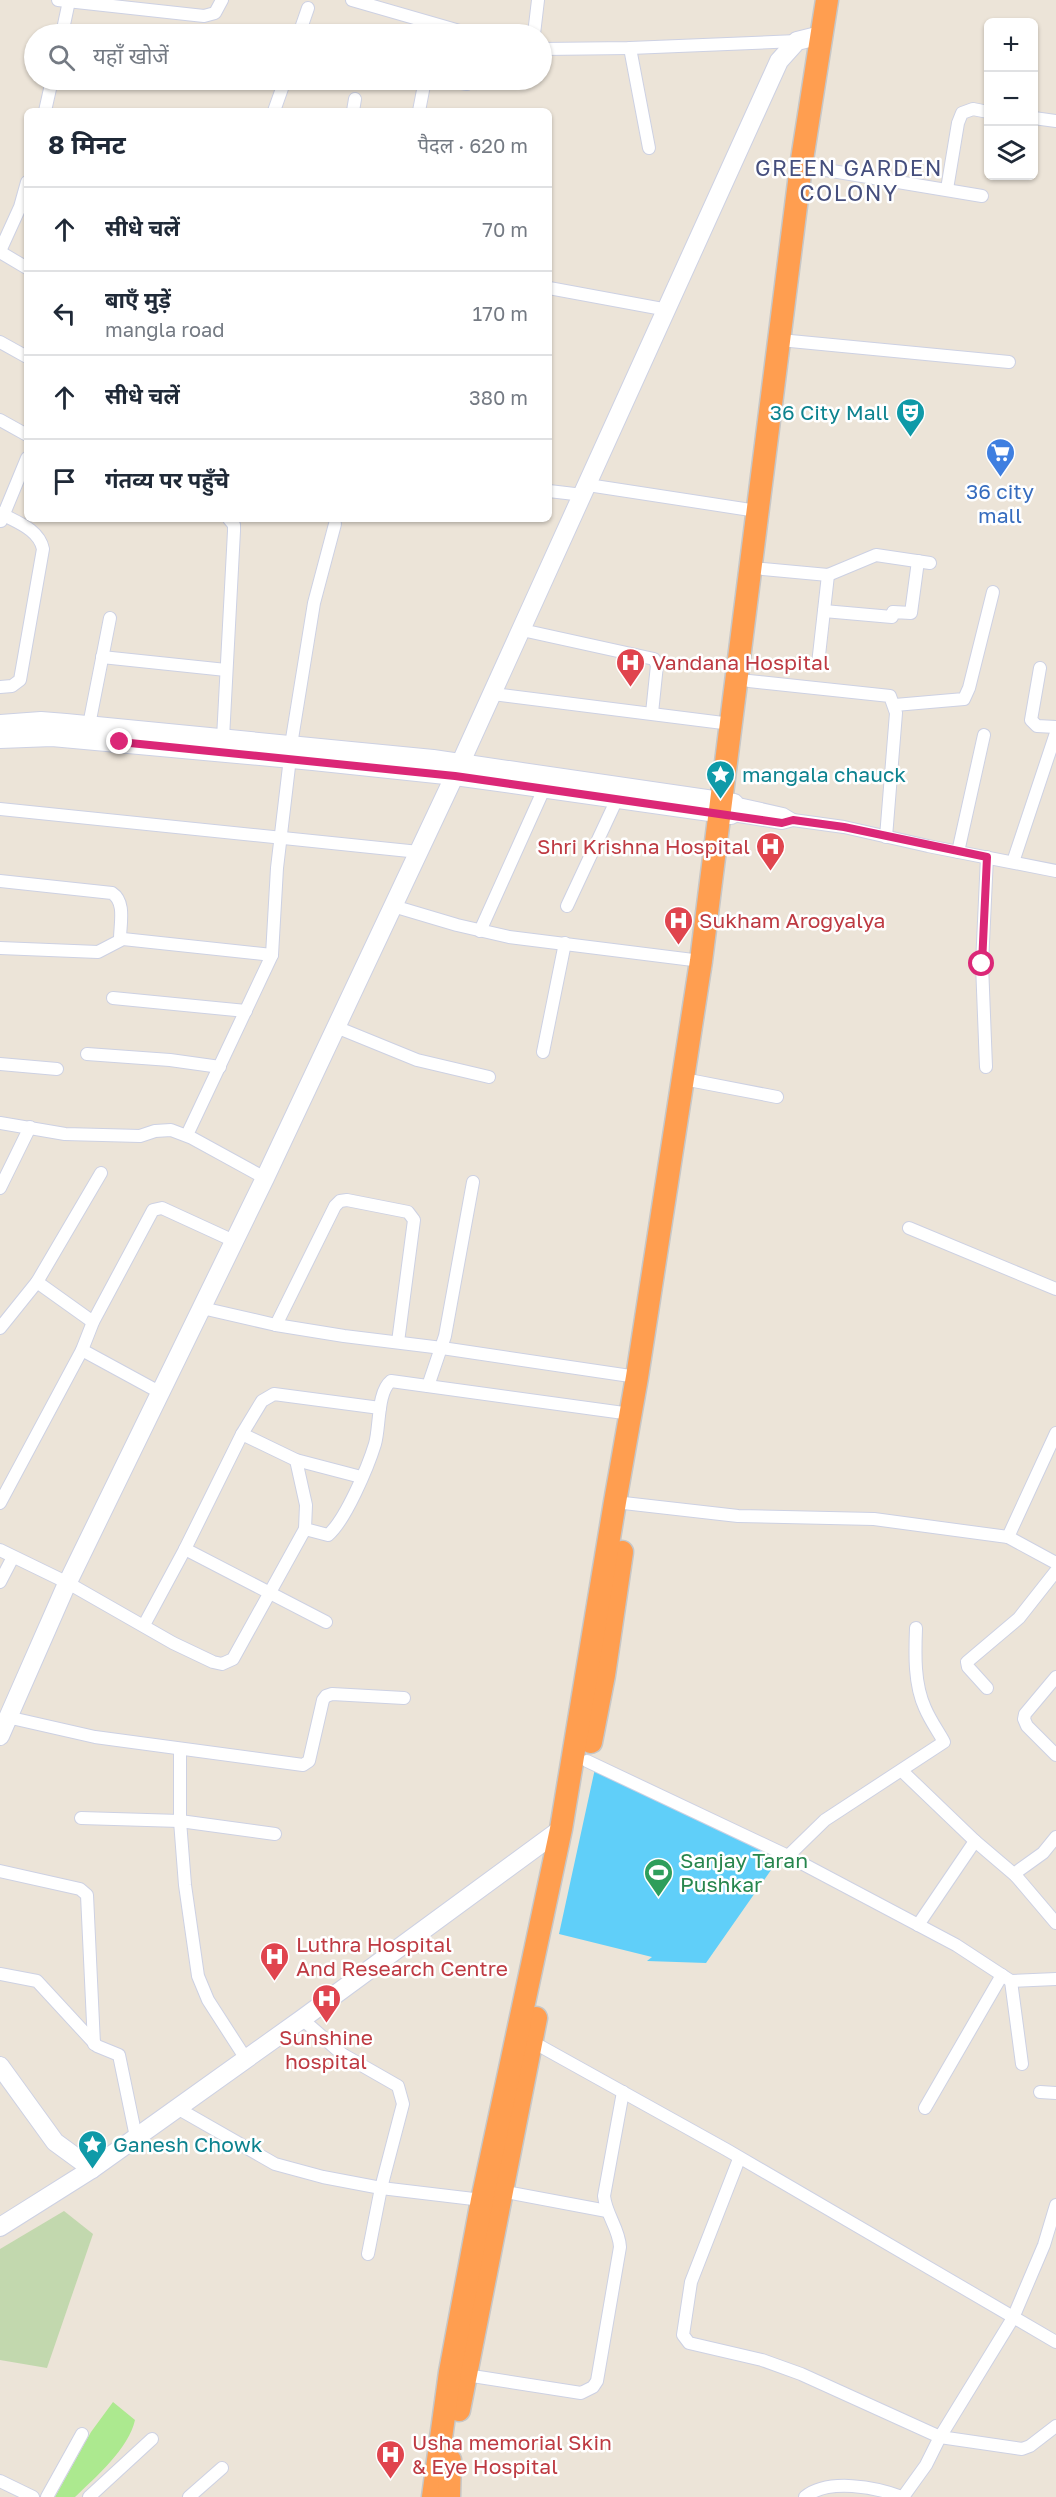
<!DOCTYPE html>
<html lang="hi">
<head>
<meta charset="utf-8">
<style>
	:root { --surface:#fff; --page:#f6f6f7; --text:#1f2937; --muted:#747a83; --line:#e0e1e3 }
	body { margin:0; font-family:"Golos Text","Noto Sans Devanagari",sans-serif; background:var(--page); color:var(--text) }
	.controls { position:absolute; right:18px; top:18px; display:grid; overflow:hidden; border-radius:9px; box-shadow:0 2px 4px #0004 }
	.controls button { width:54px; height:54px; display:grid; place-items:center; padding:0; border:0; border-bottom:2px solid var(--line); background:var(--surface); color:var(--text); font:30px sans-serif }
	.stop { position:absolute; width:18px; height:18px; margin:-14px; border:4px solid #db2777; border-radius:50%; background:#fff }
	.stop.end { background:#db2777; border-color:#fff; box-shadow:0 2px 6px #0008 }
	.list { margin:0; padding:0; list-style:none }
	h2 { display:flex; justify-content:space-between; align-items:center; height:78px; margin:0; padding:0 24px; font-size:26px }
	h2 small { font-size:20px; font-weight:400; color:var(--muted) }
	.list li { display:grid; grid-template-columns:39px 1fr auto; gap:18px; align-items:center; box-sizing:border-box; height:84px; padding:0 24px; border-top:2px solid var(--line) }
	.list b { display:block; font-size:22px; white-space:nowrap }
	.list p { margin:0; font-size:20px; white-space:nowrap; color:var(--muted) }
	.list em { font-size:20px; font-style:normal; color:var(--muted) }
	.icon { flex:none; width:33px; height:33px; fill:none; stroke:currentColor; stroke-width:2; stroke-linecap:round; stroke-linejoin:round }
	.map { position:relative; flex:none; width:1056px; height:2497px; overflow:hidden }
	.search { position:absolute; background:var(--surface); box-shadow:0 2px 4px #0004; left:24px; top:24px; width:528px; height:66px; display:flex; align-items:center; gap:15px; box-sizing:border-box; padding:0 21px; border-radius:33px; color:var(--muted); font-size:22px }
	.panel { position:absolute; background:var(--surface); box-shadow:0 2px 4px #0004; left:24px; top:108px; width:528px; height:414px; border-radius:9px }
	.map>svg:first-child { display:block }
	.green { fill:#ace98f }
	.cemetery { fill:#c2d8ae }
	.water { fill:#60cff9 }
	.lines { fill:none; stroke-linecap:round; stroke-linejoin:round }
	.street-casing { stroke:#cdd1e3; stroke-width:14 }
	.secondary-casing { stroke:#cdd1e3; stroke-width:20 }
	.highway-casing { stroke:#c7c7c7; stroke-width:25 }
	.street { stroke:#fff; stroke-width:12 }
	.secondary { stroke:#fff; stroke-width:18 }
	.highway { stroke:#ff9e50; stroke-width:22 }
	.route { stroke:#db2777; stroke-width:8 }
	.labels { text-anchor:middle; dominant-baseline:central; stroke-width:5; stroke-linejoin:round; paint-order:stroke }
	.culture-label { font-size:21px; fill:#0d838f; stroke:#fff; text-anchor:start }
	.shop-label { font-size:21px; fill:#366cbe; stroke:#fff }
	.health-label { font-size:21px; fill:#be3a42; stroke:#fff; text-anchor:start }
	.leisure-label { font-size:21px; fill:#27864d; stroke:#fff; text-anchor:start }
	.neighbourhood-label { font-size:22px; letter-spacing:1.5px; fill:#454e7d; stroke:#fff }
</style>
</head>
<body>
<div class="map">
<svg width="1056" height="2497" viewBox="0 0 1056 2497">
	<rect width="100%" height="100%" fill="#ece4d8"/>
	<path class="green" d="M113,2402L135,2420C129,2448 96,2477 75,2497H55L91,2432Z"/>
	<polygon class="cemetery" points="64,2211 93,2234 47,2368 0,2360 0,2249"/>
	<polygon class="water" points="596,1764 778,1860 706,1963 647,1961 652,1957 559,1934"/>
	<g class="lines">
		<defs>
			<g id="street">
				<polyline points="58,0 204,16 215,13 222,0"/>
				<polyline points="352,0 470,34"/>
				<polyline points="62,34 69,1"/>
				<polyline points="299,34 308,8"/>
				<polyline points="534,34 538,0"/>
				<polyline points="630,48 649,148"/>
				<polyline points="542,49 630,48 797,41"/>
				<polyline points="445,80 467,84"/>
				<polyline points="45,111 52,80"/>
				<polyline points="274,111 285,80"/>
				<polyline points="353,111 355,99"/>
				<polyline points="419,111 425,80"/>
				<polyline points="1034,118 1056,121"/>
				<polyline points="814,168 982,196"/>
				<polyline points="947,189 958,123 962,113 973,109 988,112"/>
				<polyline points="0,251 20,207 27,182"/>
				<polyline points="0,252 27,268"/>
				<polyline points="549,288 668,310"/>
				<polyline points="780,340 1009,362"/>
				<polyline points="0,342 27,357"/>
				<polyline points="0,420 27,435"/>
				<polyline points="588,485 757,511"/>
				<polyline points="549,491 583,495"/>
				<path d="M0,513C16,522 39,529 43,549L20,680L12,686L0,687"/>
				<polyline points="1,521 27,458"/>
				<polyline points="763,569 828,575 876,555 930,563"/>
				<polyline points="824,611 892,617 893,612 911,613 918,561"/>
				<polyline points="522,630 654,659 657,665 652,713"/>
				<polyline points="102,657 226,670"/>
				<polyline points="818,664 828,575"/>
				<polyline points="1040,668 1031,720 1037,726 1056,727"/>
				<polyline points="749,681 890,696 896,713 886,837"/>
				<polyline points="493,694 731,724"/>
				<polyline points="895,705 964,699 969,688 993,592"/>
				<polyline points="89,725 110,618"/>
				<polyline points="223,738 234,531 234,525 229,519"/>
				<polyline points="291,745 314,603 335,524"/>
				<polyline points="734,803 783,814 793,820 844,827 928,846 1056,871"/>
				<polyline points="0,809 419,852"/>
				<polyline points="733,815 782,823 793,820"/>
				<polyline points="958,852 984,735"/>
				<polyline points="1013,862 1056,733"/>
				<path d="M0,881L112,893C126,902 120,924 120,939"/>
				<polyline points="393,906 457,925 509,937 701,961"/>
				<polyline points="567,906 617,799"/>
				<polyline points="480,931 544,789"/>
				<polyline points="0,948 98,952 123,939 272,955"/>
				<polyline points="113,998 246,1011"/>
				<polyline points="336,1027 417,1060 489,1077"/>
				<polyline points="543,1052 565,943"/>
				<polyline points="87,1054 170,1060 220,1067"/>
				<polyline points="0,1064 57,1069"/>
				<polyline points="986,1067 982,964 987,857"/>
				<polyline points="694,1081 777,1097"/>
				<polyline points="0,1123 65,1134 140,1136 155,1131 171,1130 192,1138 265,1178"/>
				<polyline points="187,1135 272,955 277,868 290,758"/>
				<polyline points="0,1188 30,1127"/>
				<polyline points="909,1228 1056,1289"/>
				<polyline points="37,1282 93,1322"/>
				<polyline points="202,1308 276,1325 344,1336 442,1348 637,1377"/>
				<polyline points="276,1325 335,1206 340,1201 347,1200 408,1212 414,1220 398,1342"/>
				<polyline points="0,1328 37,1282 101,1173"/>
				<polyline points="82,1350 161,1393"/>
				<polyline points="428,1386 445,1336 473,1182"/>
				<polyline points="242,1434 296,1460 361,1477"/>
				<polyline points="615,1502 738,1516 874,1519 1008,1537 1056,1563"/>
				<polyline points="0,1503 82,1350 93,1322 153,1210 162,1208 234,1241"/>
				<path d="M305,1529L328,1535C345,1521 368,1467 375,1444C380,1427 377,1392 391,1381L631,1414"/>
				<polyline points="1008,1537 1056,1433"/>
				<polyline points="185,1549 326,1622"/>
				<polyline points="0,1550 68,1583 173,1643 213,1662 222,1664 233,1659 305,1529 306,1505 296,1460"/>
				<polyline points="0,1582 13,1557"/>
				<polyline points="144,1625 185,1549 242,1434 262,1401 274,1394 380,1408"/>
				<polyline points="1056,1677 1025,1714 1024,1719 1027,1726 1056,1755"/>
				<polyline points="987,1688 968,1667 967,1662 1019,1618 1056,1571"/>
				<polyline points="7,1717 95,1737 303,1765 309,1761 323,1700 326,1696 332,1694 404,1698"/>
				<polyline points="180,1749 180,1821 185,1885 198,1976 208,2000 246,2059"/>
				<polyline points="587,1761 788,1856 956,1945 1011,1981 1056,1979"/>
				<polyline points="902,1771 975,1841 1016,1876"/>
				<polyline points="81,1818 180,1821 275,1834"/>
				<polyline points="1056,1837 1043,1853 1018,1871 1016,1876 1056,1923"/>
				<path d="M788,1856L825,1820L944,1742C938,1731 930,1720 925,1708C914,1684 915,1654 916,1628"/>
				<polyline points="0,1871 80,1889 87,1895 94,2044"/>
				<polyline points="918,1925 975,1841"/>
				<polyline points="0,1974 37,1981 97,2046 119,2055 136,2137"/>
				<polyline points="1011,1981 1022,2064"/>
				<polyline points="302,2019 342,2054 398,2086 403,2104 381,2188 368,2254"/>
				<polyline points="531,2041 727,2150 1056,2342"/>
				<polyline points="1040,2092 1056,2093"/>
				<polyline points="177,2108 275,2164 323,2177 381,2188 482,2200"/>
				<polyline points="925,2108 1002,1975"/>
				<polyline points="739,2159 691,2282 683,2335 689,2343 762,2360 801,2374 940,2437 1022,2449 1030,2446 1056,2426"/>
				<polyline points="501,2191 607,2211"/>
				<path d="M466,2375L581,2393L593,2387L597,2381L620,2247C619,2228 606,2215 604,2196L623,2092"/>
				<polyline points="0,2481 33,2497"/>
				<polyline points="47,2497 82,2434"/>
				<polyline points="89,2497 152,2439"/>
				<polyline points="189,2497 222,2468"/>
				<path d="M805,2497C828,2478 876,2487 902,2497"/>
				<polyline points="903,2497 926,2465 940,2437 1013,2318 1044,2245 1056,2205"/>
			</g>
			<g id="secondary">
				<polyline points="0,724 41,721 66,723 433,759 734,803"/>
				<polyline points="0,739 52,737 313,761 455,776 731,815"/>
				<polyline points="0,1736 65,1588 265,1178 461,762 779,61 797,41 821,35"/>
				<polyline points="0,2066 55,2142 92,2169"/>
				<polyline points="0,2227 92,2169 302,2019 561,1829"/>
			</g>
			<g id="highway">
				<polyline points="591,1742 604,1675 622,1552"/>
				<polyline points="459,2410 536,2018"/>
				<polyline points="433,2497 450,2372 482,2200 561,1829 615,1502 637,1377 701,961 801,166 827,0"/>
				<polyline points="449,2497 450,2460"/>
			</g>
		</defs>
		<use href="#street" class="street-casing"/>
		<use href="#secondary" class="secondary-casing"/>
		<use href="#highway" class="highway-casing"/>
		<use href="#street" class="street"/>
		<use href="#secondary" class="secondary"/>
		<use href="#highway" class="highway"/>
	</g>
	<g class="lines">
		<polyline class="route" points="120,742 455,776 782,823 793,820 844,827 987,857 982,964"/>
	</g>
	<defs>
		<symbol id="theatre-pin" viewBox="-11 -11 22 30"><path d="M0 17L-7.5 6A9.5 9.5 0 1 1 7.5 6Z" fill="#0f9aa8" stroke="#fff"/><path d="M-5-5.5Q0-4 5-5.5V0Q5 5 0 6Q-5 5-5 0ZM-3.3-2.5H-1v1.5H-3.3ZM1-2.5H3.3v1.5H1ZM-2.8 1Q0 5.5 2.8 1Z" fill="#fff"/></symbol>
		<symbol id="supermarket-pin" viewBox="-11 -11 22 30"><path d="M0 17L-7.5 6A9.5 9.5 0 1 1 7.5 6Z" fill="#3f7fe0" stroke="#fff"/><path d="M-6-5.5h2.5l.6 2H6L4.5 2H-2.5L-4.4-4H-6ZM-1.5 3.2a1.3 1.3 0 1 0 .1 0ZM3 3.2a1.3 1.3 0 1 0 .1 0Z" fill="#fff"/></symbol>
		<symbol id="hospital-pin" viewBox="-11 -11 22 30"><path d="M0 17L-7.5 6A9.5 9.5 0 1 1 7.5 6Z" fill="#e0444e" stroke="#fff"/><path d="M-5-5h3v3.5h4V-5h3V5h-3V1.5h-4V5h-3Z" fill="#fff"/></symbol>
		<symbol id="sight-pin" viewBox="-11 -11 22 30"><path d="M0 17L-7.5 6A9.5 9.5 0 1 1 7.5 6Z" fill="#0f9aa8" stroke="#fff"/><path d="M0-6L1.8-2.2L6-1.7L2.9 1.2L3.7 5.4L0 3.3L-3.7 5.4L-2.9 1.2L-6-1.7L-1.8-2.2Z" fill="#fff"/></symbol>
		<symbol id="stadium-pin" viewBox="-11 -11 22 30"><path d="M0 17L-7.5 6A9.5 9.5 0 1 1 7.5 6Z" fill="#2e9e5b" stroke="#fff"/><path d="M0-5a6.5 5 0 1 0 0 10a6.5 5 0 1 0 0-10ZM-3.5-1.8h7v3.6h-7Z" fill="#fff"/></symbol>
	</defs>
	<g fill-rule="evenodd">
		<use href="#theatre-pin" x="894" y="396" width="33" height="45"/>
		<use href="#supermarket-pin" x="984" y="436" width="33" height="45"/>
		<use href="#hospital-pin" x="614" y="646" width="33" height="45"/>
		<use href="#sight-pin" x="704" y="758" width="33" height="45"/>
		<use href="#hospital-pin" x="754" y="830" width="33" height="45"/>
		<use href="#hospital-pin" x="662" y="904" width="33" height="45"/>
		<use href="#stadium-pin" x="642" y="1856" width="33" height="45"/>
		<use href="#hospital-pin" x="258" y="1940" width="33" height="45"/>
		<use href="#hospital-pin" x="310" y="1982" width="33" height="45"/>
		<use href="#sight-pin" x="76" y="2128" width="33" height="45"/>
		<use href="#hospital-pin" x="374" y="2438" width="33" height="45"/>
	</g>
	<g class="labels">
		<g class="culture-label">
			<text x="889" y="412" text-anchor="end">36 City Mall</text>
			<text x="742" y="774">mangala chauck</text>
			<text x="113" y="2144">Ganesh Chowk</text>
		</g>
		<g class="shop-label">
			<text x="1000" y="491">36 city<tspan x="1000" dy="24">mall</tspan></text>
		</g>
		<g class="health-label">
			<text x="652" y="662">Vandana Hospital</text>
			<text x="750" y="846" text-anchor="end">Shri Krishna Hospital</text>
			<text x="699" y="920">Sukham Arogyalya</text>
			<text x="296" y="1944">Luthra Hospital<tspan x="296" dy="24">And Research Centre</tspan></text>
			<text x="326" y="2037" text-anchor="middle">Sunshine<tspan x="326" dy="24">hospital</tspan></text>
			<text x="412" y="2442">Usha memorial Skin<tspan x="412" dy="24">&amp; Eye Hospital</tspan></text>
		</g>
		<g class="leisure-label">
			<text x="680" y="1860">Sanjay Taran<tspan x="680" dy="24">Pushkar</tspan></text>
		</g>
		<g class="neighbourhood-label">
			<text x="849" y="167">GREEN GARDEN<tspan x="849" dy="25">COLONY</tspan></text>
		</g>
	</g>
</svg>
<div class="controls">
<button>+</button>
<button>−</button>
<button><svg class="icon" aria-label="layers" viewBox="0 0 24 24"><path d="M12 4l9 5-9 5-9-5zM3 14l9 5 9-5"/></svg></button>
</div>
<div class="stop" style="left:982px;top:964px"></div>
<div class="stop end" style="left:120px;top:742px"></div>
<div class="search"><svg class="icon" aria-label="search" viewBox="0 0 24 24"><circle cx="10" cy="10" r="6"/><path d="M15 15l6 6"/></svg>यहाँ खोजें</div>
<section class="panel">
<h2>8 मिनट<small>पैदल · 620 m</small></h2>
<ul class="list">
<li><svg class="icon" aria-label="ahead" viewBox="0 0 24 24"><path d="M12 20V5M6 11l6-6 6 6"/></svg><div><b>सीधे चलें</b></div><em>70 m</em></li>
<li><svg class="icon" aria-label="left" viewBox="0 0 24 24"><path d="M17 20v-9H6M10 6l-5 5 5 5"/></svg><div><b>बाएँ मुड़ें</b><p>mangla road</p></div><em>170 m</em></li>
<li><svg class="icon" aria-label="ahead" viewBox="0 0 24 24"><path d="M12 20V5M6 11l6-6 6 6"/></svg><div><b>सीधे चलें</b></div><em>380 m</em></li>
<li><svg class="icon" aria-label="arrive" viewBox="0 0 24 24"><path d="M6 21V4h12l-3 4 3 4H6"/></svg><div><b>गंतव्य पर पहुँचे</b></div></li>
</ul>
</section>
</div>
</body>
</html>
